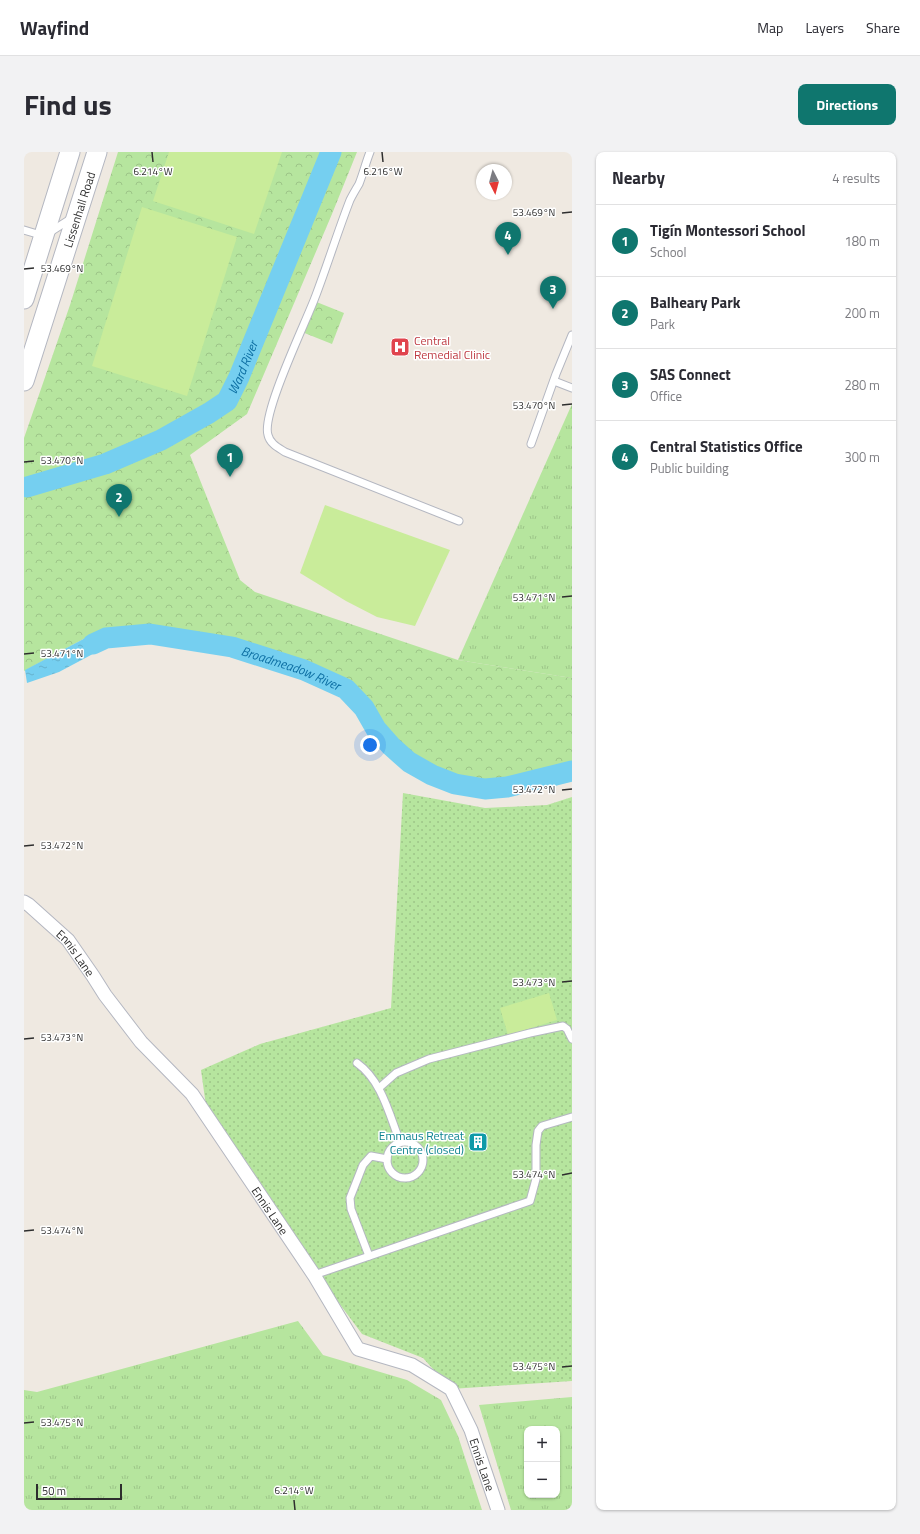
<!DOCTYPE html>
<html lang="en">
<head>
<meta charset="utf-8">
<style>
	:root { --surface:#fff; --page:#f2f2f3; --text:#2b2b33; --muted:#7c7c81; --line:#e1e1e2; --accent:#0f766e }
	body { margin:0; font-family:"Titillium Web",sans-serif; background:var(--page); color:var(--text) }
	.controls { position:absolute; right:12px; bottom:12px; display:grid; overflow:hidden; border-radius:8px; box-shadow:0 1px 3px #0004 }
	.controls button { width:36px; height:36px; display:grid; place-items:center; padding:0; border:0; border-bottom:1px solid var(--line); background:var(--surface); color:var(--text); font:20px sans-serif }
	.compass { position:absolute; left:452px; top:12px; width:36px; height:36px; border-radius:50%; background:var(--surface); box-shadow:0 1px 3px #0004; rotate:174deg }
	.scale { position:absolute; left:12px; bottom:10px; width:86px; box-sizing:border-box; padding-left:4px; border:2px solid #2e2e2e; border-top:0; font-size:11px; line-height:14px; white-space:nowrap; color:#2e2e2e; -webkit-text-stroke:3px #fff; paint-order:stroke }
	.you { position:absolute; left:346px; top:593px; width:14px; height:14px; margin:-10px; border:3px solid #fff; border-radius:50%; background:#1a73e8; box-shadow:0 0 0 6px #1a73e833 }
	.badge { display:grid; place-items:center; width:26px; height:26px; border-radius:50%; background:var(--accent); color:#fff; font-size:13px; font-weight:700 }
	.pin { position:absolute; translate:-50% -33px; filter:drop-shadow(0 1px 2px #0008) }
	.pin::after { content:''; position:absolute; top:21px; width:14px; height:12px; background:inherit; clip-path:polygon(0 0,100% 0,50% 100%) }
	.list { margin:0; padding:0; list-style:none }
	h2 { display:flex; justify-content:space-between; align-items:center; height:52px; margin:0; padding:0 16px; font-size:17px }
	h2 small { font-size:13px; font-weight:400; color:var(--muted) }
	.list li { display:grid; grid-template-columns:26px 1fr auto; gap:12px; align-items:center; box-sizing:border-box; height:72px; padding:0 16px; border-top:1px solid var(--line) }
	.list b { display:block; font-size:15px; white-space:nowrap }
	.list p { margin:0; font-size:13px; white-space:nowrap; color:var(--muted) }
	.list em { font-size:13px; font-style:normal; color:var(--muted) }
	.map { position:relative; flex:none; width:548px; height:1358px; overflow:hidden; border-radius:8px }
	header { display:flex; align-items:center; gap:24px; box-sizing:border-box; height:56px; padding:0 20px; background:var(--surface); border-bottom:1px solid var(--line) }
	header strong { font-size:19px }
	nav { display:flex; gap:22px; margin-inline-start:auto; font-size:14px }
	.intro { display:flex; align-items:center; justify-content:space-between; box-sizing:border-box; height:96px; padding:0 24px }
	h1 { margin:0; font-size:28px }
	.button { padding:10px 18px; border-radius:8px; background:var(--accent); color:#fff; font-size:14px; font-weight:700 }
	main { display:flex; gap:24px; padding:0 24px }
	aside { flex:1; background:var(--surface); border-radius:8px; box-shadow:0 1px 3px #0004 }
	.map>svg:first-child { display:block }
	.grass { fill:url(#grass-tufts); fill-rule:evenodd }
	.park { fill:url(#park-crowns) }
	.garden { fill:url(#garden-dots) }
	.pitch { fill:#c9ec9a }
	.water { fill:url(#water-ripples) }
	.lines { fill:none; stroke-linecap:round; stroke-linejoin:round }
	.river { stroke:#75cff0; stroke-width:21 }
	.lane-casing { stroke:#b4b7c1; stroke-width:9 }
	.street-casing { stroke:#b4b7c1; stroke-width:15 }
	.secondary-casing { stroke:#b4b7c1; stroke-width:21 }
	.lane { stroke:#fff; stroke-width:7 }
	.street { stroke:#fff; stroke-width:13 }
	.secondary { stroke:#fff; stroke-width:19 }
	.ticks { fill:none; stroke:#2e2e2e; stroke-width:1.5 }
	.labels { text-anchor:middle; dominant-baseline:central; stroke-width:3; stroke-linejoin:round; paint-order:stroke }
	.street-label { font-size:12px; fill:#2e2e2e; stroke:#fff }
	.health-label { font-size:12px; fill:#be3a42; stroke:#fff; text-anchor:start }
	.culture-label { font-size:12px; fill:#0d838f; stroke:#fff; text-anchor:end }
	.water-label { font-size:13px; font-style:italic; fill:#0d6fa3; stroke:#fff }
	.ticks-label { font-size:10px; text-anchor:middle; fill:#2e2e2e; stroke:#fff; stroke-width:3; stroke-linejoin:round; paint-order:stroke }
</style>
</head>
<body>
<header>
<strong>Wayfind</strong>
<nav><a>Map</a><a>Layers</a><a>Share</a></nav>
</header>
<div class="intro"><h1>Find us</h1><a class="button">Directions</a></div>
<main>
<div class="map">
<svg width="548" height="1358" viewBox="0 0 548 1358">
	<defs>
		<pattern id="grass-tufts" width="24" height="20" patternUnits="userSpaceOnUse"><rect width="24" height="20" fill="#b6e59e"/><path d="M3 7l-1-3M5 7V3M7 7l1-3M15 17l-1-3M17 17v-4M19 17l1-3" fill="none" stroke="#9dc588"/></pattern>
		<pattern id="park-crowns" width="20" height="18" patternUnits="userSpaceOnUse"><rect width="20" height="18" fill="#b6e59e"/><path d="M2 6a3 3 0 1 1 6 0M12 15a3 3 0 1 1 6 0" fill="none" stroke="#9dc588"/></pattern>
		<pattern id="garden-dots" width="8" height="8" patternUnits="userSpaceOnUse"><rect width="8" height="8" fill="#b6e59e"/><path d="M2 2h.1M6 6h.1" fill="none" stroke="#9dc588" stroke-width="1.8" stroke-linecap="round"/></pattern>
		<pattern id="water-ripples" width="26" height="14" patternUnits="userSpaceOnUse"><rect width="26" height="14" fill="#75cff0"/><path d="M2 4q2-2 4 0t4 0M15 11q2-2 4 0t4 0" fill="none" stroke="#66b2ce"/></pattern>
	</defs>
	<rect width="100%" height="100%" fill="#efe9e1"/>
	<g class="grass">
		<polygon points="548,252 548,526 434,508"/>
		<polygon points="274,1169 299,1203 383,1228 417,1248 434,1284 458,1358 0,1358 0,1238 13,1240"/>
		<path d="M548,1245V1358H487L455,1253ZM503,1277H533V1343H503Z"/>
	</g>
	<g class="park">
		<polygon points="94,0 333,0 308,62 223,262 166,303 216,428 231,440 434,508 548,526 548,614 525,618 470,633 417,620 400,613 363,577 345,551 327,534 290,514 241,498 201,488 138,478 109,476 67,483 0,519 0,286 46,153"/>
		<polygon points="290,149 320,161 308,192 278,180"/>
	</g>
	<polygon class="garden" points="379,641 461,656 523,653 548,645 548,1229 427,1237 399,1206 338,1182 309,1143 281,1098 224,1012 182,954 177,918 236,892 367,856"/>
	<g class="pitch">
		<polygon points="145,0 258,0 230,82 129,49"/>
		<polygon points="118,55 213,85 163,244 68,214"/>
		<polygon points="301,353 426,398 391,474 353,465 322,449 276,421"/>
		<polygon points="525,841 533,868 484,883 476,856"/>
	</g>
	<polygon class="water" points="95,478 95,491 82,495 35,520 3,531 1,518 67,483"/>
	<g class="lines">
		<g class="river">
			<path id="s1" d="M3,335L81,312L137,288L185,261L203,249L215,225L307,0"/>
			<path id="s2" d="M69,492L82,486L126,482L208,495L280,518L322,537L340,556L352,577L367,594L385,610L408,623L431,632L461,637L483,635L548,619"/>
		</g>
		<defs>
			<g id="lane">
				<path d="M346,0C342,10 339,22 335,32C332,37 329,42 326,48C314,79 304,111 292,143C283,168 237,262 244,283C246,292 255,296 261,300L435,369"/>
				<polyline points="0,78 20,84 48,66"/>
				<polyline points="530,229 548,236"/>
				<polyline points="507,292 532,222 548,183"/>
				<path d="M333,911C358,929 365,962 376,990"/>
				<polyline points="355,936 372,921 405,907 506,881 539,874 543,877 548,887"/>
				<circle cx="381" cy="1008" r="18"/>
				<polyline points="345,1104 327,1057 326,1046 339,1013 347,1004 363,1007"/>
				<polyline points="290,1123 506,1049 512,1027 512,993 514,979 518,974 548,965"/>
			</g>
			<g id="street">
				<path id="s3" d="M0,750L5,753L44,788L69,824L81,843L117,890L168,942L290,1123L334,1197L388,1213L427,1237L447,1278L474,1358"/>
			</g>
			<g id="secondary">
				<polyline points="0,147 46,0"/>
				<path id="s4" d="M0,229L73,0"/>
			</g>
		</defs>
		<use href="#lane" class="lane-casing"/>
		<use href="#street" class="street-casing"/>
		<use href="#secondary" class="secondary-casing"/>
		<use href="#lane" class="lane"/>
		<use href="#street" class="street"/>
		<use href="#secondary" class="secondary"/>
	</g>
	<path class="ticks" d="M128,0L129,10M358,0L359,10M538,61L548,60M0,117L10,116M538,253L548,252M0,310L10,309M538,445L548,444M0,502L10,501M538,638L548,637M0,694L10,693M538,830L548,829M0,887L10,886M538,1023L548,1021M0,1079L10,1078M538,1215L548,1214M0,1271L10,1270M270,1348L271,1358"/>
	<defs>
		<symbol id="hospital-square" viewBox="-11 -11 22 22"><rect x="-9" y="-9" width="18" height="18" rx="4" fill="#e0444e" stroke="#fff"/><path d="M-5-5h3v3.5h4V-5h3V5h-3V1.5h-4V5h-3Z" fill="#fff"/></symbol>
		<symbol id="building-square" viewBox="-11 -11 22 22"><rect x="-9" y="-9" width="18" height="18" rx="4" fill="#0f9aa8" stroke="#fff"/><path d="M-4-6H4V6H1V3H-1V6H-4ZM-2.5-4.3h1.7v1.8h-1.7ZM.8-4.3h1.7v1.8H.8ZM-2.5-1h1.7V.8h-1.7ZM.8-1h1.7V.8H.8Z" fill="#fff"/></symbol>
	</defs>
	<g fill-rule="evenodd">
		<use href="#hospital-square" x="365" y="184" width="22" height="22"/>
		<use href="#building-square" x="443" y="979" width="22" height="22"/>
	</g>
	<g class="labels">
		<g class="street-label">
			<text stroke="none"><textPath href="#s4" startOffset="180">Lissenhall Road</textPath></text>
			<text stroke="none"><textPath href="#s3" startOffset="73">Ennis Lane</textPath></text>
			<text stroke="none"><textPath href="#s3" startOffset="397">Ennis Lane</textPath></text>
			<text stroke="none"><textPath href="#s3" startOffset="745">Ennis Lane</textPath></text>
		</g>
		<g class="health-label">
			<text x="390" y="188">Central<tspan x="390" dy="14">Remedial Clinic</tspan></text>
		</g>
		<g class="culture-label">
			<text x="440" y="983">Emmaus Retreat<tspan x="440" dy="14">Centre (closed)</tspan></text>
		</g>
		<g class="water-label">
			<text stroke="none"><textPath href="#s1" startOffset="256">Ward River</textPath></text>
			<text stroke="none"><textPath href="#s2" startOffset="204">Broadmeadow River</textPath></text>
		</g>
	</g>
	<g class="ticks-label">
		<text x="129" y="23">6.214°W</text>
		<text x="359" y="23">6.216°W</text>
		<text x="510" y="64">53.469°N</text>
		<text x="38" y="120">53.469°N</text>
		<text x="510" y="257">53.470°N</text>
		<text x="38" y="312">53.470°N</text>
		<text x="510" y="449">53.471°N</text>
		<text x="38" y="505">53.471°N</text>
		<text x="510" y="641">53.472°N</text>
		<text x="38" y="697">53.472°N</text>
		<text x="510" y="834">53.473°N</text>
		<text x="38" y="889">53.473°N</text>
		<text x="510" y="1026">53.474°N</text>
		<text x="38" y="1082">53.474°N</text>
		<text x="510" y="1218">53.475°N</text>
		<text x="38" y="1274">53.475°N</text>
		<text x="270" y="1342">6.214°W</text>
	</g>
</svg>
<div class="controls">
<button>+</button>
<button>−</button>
</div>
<svg class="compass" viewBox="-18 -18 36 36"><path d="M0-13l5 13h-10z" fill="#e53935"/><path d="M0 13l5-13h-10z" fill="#7c7c81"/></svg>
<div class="scale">50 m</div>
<div class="you"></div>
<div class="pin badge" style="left:206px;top:325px">1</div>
<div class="pin badge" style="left:95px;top:365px">2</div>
<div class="pin badge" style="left:529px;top:157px">3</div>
<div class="pin badge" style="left:484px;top:103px">4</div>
</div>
<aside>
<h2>Nearby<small>4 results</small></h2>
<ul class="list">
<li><span class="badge">1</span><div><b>Tigín Montessori School</b><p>School</p></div><em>180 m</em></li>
<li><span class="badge">2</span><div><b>Balheary Park</b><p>Park</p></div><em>200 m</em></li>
<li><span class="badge">3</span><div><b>SAS Connect</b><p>Office</p></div><em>280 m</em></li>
<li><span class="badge">4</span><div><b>Central Statistics Office</b><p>Public building</p></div><em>300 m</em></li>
</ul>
</aside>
</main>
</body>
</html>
